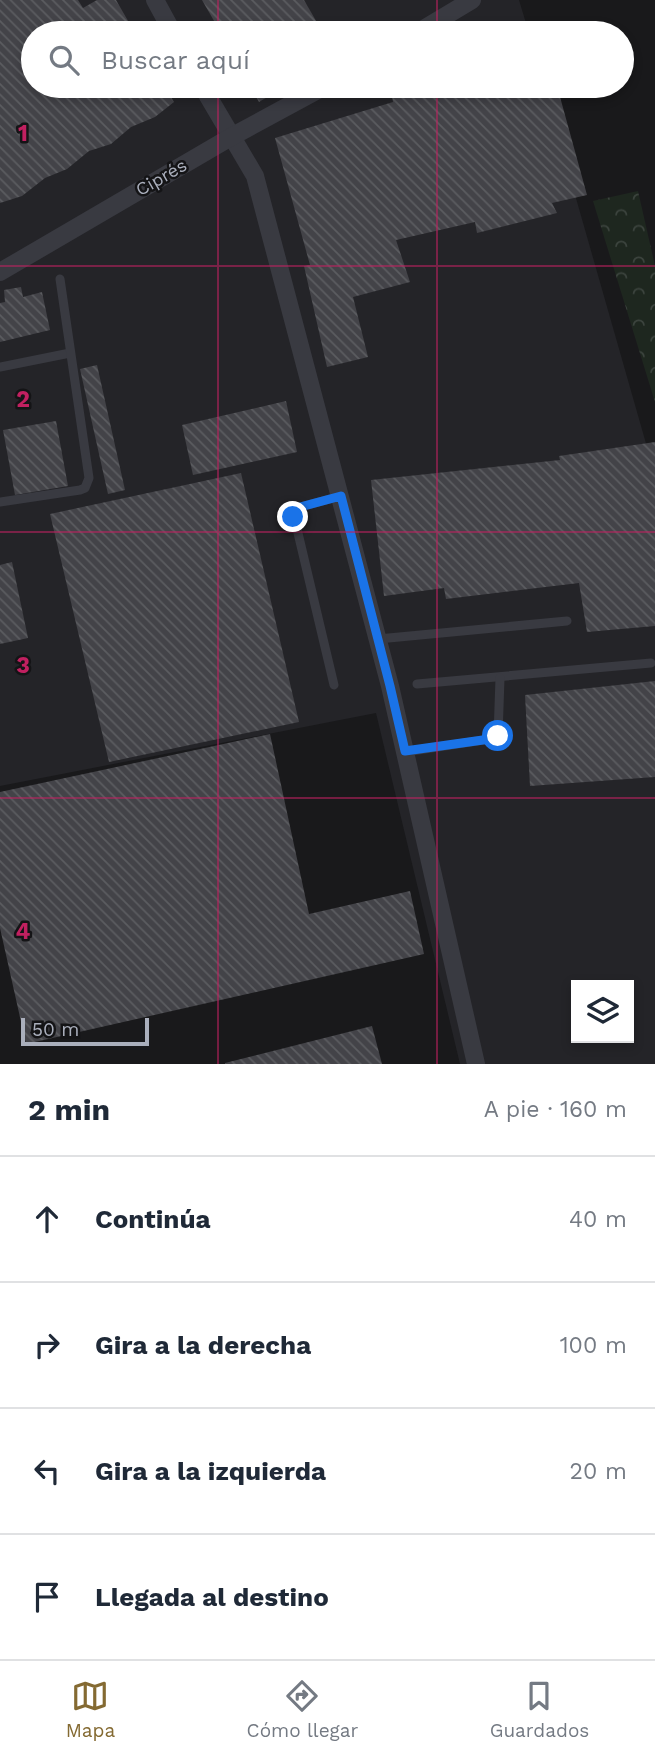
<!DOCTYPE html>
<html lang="es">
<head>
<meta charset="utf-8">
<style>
	:root { --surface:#fff; --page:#f2f2f3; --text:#1f2937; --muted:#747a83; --line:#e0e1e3; --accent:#846a32 }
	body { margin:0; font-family:"Work Sans",sans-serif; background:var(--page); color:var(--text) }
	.controls { position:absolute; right:21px; bottom:21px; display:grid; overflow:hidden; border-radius:0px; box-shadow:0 4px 10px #0003 }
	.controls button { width:63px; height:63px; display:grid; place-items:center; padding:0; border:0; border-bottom:2px solid var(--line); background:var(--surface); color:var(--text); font:35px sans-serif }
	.scale { position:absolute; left:21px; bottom:18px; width:128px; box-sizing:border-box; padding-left:7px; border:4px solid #aaafbc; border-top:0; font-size:19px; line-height:24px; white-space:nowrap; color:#aaafbc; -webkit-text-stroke:5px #141416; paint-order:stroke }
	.stop { position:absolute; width:21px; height:21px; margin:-16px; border:5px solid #1a73e8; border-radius:50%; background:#fff }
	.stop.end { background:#1a73e8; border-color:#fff; box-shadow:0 2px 7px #0008 }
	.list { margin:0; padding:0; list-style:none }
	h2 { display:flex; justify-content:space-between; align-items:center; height:91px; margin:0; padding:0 28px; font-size:30px }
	h2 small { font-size:23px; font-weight:400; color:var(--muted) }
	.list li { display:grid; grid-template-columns:46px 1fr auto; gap:21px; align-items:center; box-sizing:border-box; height:126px; padding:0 28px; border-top:2px solid var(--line) }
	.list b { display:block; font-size:26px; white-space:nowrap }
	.list em { font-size:23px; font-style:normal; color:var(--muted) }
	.icon { flex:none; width:38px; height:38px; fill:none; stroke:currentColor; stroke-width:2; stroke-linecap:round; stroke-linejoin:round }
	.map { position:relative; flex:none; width:655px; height:1064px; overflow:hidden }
	.search { position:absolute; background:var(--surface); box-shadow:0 4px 10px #0003; left:21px; right:21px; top:21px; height:77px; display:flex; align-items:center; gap:18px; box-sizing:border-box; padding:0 24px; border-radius:38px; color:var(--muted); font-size:26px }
	.sheet { height:595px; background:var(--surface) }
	nav { display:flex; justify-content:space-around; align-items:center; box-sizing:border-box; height:98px; border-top:2px solid var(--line); background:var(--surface); font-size:19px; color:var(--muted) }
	nav a { display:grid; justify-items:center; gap:4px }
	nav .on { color:var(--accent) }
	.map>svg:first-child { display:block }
	.built { fill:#242428; fill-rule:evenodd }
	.forest { fill:url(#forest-crowns) }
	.building { fill:url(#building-back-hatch) }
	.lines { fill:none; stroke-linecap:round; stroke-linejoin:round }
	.lane { stroke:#393a41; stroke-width:9 }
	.street { stroke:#393a41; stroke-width:18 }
	.route { stroke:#1a73e8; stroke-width:9 }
	.grid { fill:none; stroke:#c12060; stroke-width:2; stroke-opacity:0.55 }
	.labels { text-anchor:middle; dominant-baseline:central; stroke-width:5; stroke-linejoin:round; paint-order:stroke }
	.street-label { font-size:18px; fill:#aaafbc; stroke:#141416 }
	.grid-label { font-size:23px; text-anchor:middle; font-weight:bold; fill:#c12060; stroke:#141416; stroke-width:5; stroke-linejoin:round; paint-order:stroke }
</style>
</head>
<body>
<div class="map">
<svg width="655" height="1064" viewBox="0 0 655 1064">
	<defs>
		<pattern id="forest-crowns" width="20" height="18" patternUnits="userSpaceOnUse" patternTransform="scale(1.75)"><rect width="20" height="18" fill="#1e271f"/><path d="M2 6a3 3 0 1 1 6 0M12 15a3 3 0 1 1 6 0" fill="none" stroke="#3c443e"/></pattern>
		<pattern id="building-back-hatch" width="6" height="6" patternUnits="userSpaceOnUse" patternTransform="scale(1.75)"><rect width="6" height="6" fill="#434348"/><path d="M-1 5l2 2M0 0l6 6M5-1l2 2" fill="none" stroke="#5b5c60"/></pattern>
	</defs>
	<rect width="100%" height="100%" fill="#19191b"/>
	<path class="built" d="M0,0H519L529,33H33V86H544L655,475V1064H460L376,713L0,786ZM576,985H629V1038H576Z"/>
	<polygon class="forest" points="638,191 655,266 655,402 593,201"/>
	<g class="building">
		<polygon points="0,0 78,0 83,8 97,0 116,0 135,33 33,33 33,86 164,86 174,102 155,117 131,127 111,144 89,151 67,169 45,178 22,196 0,203"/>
		<polygon points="202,0 304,0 323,33 221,33"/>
		<polygon points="250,86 285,86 259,102"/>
		<polygon points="410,86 557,86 587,195 552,203 557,213 477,233 475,222 396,240 410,282 353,297 368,357 327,367 304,266 310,265 275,138 393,102 391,91"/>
		<polygon points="21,287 23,297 42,292 50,330 0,342 0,303 5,302 4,290"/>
		<polygon points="97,365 125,490 108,494 80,369"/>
		<polygon points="286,401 297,452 193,475 182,425"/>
		<polygon points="56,421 68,486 15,495 3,430"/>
		<polygon points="655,442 655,626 587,632 579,583 446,599 444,588 384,596 371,480 560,460 559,456"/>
		<polygon points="241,473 299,722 109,762 50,514"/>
		<polygon points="12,562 28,638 0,644 0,565"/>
		<polygon points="655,681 655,777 530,786 525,695"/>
		<polygon points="270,734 309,914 410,891 424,954 26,1044 0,928 0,792"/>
		<polygon points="372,1026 382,1064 225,1064 225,1063"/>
	</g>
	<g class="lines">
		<g class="lane">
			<polyline points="0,367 70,353"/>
			<polyline points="0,502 80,490 85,488 89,478 60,279"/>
			<polyline points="378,639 567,621"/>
			<polyline points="417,684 651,663"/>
			<polyline points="334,685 293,512 300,507 341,496"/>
			<polyline points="405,752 490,739 498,736 500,678"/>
		</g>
		<g class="street">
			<polyline points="155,0 173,33"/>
			<polyline points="417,33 472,0"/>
			<polyline points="202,86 255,176 390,686 476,1064"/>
			<polyline points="0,272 231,137 325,86"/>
		</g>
	</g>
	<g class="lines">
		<polyline class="route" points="293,517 295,509 300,507 341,496 390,686 405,751 490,739 498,736"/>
	</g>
	<path class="grid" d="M218,0V33M437,0V33M218,86V1064M437,86V1064M0,266H655M0,532H655M0,798H655"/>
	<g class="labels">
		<g class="street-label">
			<text transform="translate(161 177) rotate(-30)">Ciprés</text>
		</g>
	</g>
	<g class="grid-label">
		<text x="23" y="141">1</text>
		<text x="23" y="407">2</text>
		<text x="23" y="673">3</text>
		<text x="23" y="939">4</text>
	</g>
</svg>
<div class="controls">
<button><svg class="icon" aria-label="layers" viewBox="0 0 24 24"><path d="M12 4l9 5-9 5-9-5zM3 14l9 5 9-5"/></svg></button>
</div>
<div class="scale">50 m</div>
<div class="stop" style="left:498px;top:736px"></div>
<div class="stop end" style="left:293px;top:517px"></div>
<div class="search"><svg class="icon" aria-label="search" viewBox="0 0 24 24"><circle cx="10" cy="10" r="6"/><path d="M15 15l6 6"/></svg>Buscar aquí</div>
</div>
<section class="sheet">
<h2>2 min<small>A pie · 160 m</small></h2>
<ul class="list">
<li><svg class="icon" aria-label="ahead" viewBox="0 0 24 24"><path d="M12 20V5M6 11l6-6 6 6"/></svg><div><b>Continúa</b></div><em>40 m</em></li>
<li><svg class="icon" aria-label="right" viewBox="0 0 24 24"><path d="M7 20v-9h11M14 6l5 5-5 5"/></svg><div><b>Gira a la derecha</b></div><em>100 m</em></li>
<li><svg class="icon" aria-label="left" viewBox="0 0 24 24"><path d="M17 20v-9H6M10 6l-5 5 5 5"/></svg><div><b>Gira a la izquierda</b></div><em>20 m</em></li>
<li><svg class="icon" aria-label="arrive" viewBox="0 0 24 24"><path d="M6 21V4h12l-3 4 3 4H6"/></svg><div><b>Llegada al destino</b></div></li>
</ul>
</section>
<nav>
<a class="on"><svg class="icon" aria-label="map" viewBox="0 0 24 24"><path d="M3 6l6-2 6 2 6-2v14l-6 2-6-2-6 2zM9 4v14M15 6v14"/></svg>Mapa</a>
<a><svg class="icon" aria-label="directions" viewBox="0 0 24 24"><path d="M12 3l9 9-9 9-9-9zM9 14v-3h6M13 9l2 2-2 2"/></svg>Cómo llegar</a>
<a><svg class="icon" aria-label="saved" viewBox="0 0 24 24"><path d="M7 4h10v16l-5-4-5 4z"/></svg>Guardados</a>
</nav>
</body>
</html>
